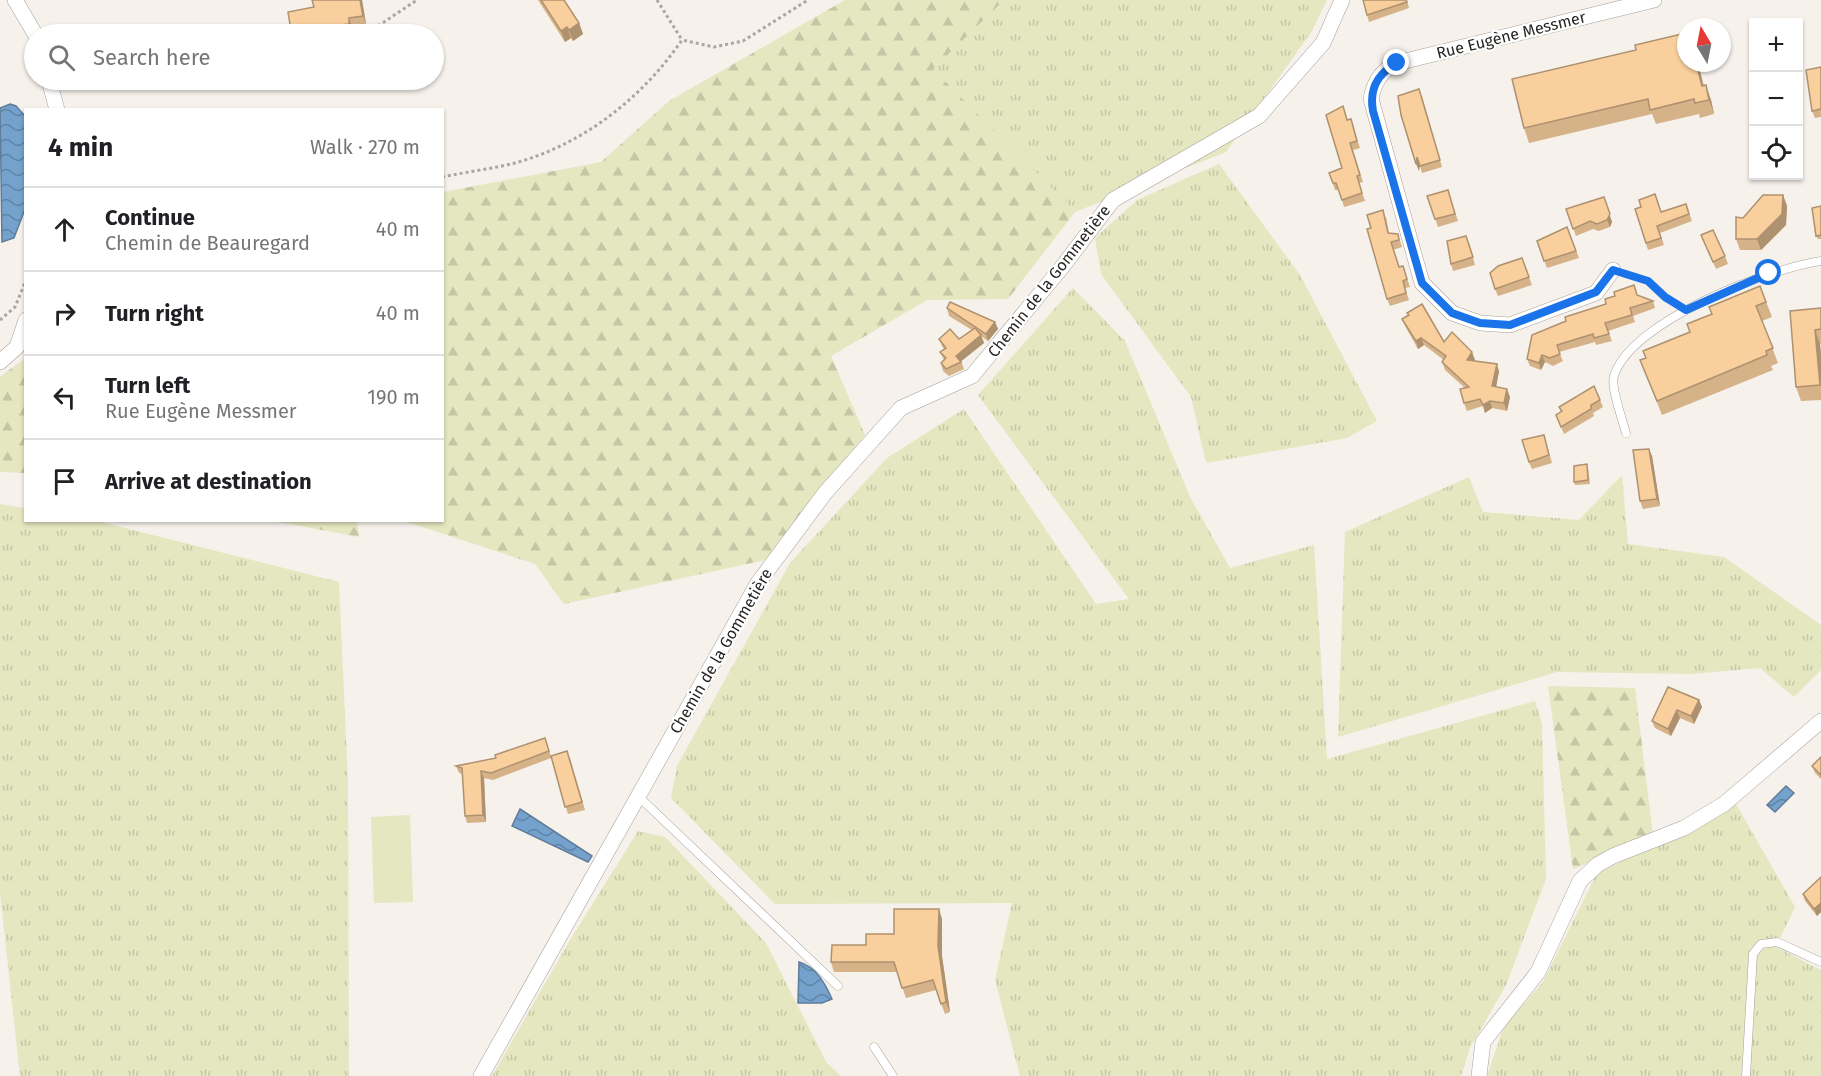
<!DOCTYPE html>
<html lang="en">
<head>
<meta charset="utf-8">
<style>
	:root { --surface:#fff; --page:#f2f2f2; --text:#202124; --muted:#757577; --line:#e0e0e0 }
	body { margin:0; font-family:"Fira Sans",sans-serif; background:var(--page); color:var(--text) }
	.controls { position:absolute; right:18px; top:18px; display:grid; overflow:hidden; border-radius:0px; box-shadow:0 2px 4px #0004 }
	.controls button { width:54px; height:54px; display:grid; place-items:center; padding:0; border:0; border-bottom:2px solid var(--line); background:var(--surface); color:var(--text); font:30px sans-serif }
	.compass { position:absolute; left:1677px; top:18px; width:54px; height:54px; border-radius:50%; background:var(--surface); box-shadow:0 2px 4px #0004; rotate:350deg }
	.stop { position:absolute; width:18px; height:18px; margin:-14px; border:4px solid #1a73e8; border-radius:50%; background:#fff }
	.stop.end { background:#1a73e8; border-color:#fff; box-shadow:0 2px 6px #0008 }
	.list { margin:0; padding:0; list-style:none }
	h2 { display:flex; justify-content:space-between; align-items:center; height:78px; margin:0; padding:0 24px; font-size:26px }
	h2 small { font-size:20px; font-weight:400; color:var(--muted) }
	.list li { display:grid; grid-template-columns:39px 1fr auto; gap:18px; align-items:center; box-sizing:border-box; height:84px; padding:0 24px; border-top:2px solid var(--line) }
	.list b { display:block; font-size:22px; white-space:nowrap }
	.list p { margin:0; font-size:20px; white-space:nowrap; color:var(--muted) }
	.list em { font-size:20px; font-style:normal; color:var(--muted) }
	.icon { flex:none; width:33px; height:33px; fill:none; stroke:currentColor; stroke-width:2; stroke-linecap:round; stroke-linejoin:round }
	.map { position:relative; flex:none; width:1821px; height:1076px; overflow:hidden }
	.search { position:absolute; background:var(--surface); box-shadow:0 2px 4px #0004; left:24px; top:24px; width:420px; height:66px; display:flex; align-items:center; gap:15px; box-sizing:border-box; padding:0 21px; border-radius:33px; color:var(--muted); font-size:22px }
	.panel { position:absolute; background:var(--surface); box-shadow:0 2px 4px #0004; left:24px; top:108px; width:420px; height:414px; border-radius:0px }
	.map>svg:first-child { display:block }
	.grass { fill:url(#grass-tufts) }
	.forest { fill:url(#forest-firs) }
	.pitch { fill:#e4e7c0 }
	.water { fill:url(#water-waves); stroke:#5e7d9a; stroke-width:1.5 }
	.lines { fill:none; stroke-linecap:round; stroke-linejoin:round }
	.service-casing { stroke:#a5a09b; stroke-width:9 }
	.minor-casing { stroke:#a5a09b; stroke-width:16 }
	.path { stroke:#aaa6a2; stroke-width:3; stroke-dasharray:3 3; stroke-linecap:butt }
	.service { stroke:#fff; stroke-width:8 }
	.minor { stroke:#fff; stroke-width:15 }
	.wall { fill:#d6b288 }
	.shaded-wall { fill:#ae916f }
	.building { fill:#f9cf9e; stroke:#ae916f; stroke-width:1.5 }
	.route { stroke:#1a73e8; stroke-width:8 }
	.labels { text-anchor:middle; dominant-baseline:central; stroke-width:4.5; stroke-linejoin:round; paint-order:stroke }
	.street-label { font-size:16px; fill:#292725; stroke:#fff }
</style>
</head>
<body>
<div class="map">
<svg width="1821" height="1076" viewBox="0 0 1821 1076">
	<defs>
		<pattern id="grass-tufts" width="24" height="20" patternUnits="userSpaceOnUse" patternTransform="scale(1.5)"><rect width="24" height="20" fill="#e4e7c0"/><path d="M3 7l-1-3M5 7V3M7 7l1-3M15 17l-1-3M17 17v-4M19 17l1-3" fill="none" stroke="#c4c6a5"/></pattern>
		<pattern id="forest-firs" width="22" height="20" patternUnits="userSpaceOnUse" patternTransform="scale(1.5)"><rect width="22" height="20" fill="#e4e7c0"/><path d="M5 1l3.5 6h-7zM16 11l3.5 6h-7z" fill="#c4c6a5"/></pattern>
		<pattern id="water-waves" width="16" height="10" patternUnits="userSpaceOnUse" patternTransform="scale(1.5)"><rect width="16" height="10" fill="#74a2cc"/><path d="M0 5q4-4 8 0t8 0" fill="none" stroke="#5f84a5"/></pattern>
	</defs>
	<rect width="100%" height="100%" fill="#f6f1eb"/>
	<g class="grass">
		<polygon points="1004,0 1327,0 1312,31 1226,152 1075,212 932,69"/>
		<polygon points="1219,164 1300,275 1377,421 1347,438 1206,463 1191,397 1101,274 1095,238 1137,200"/>
		<polygon points="1073,288 1125,341 1190,497 1230,568 1314,545 1327,759 1535,701 1542,724 1546,879 1506,985 1470,1048 1461,1076 1020,1076 995,980 1012,903 775,904 671,798 677,766 790,563 887,458 964,409 1096,604 1129,599 978,395"/>
		<polygon points="1622,475 1628,544 1724,557 1821,625 1821,670 1794,697 1760,668 1691,674 1557,672 1338,737 1345,532 1469,477 1483,512 1579,520"/>
		<polygon points="0,504 25,508 26,520 97,521 339,582 348,783 349,1076 20,1076 0,893"/>
		<polygon points="1736,804 1795,907 1776,947 1821,970 1821,1076 1487,1076 1504,1026 1543,982 1596,875 1654,843"/>
		<polygon points="638,831 665,837 766,943 826,1062 841,1076 492,1076 567,945"/>
	</g>
	<g class="forest">
		<polygon points="845,0 1004,0 933,69 1075,212 1008,299 927,300 831,356 865,435 765,560 564,604 535,564 404,521 442,520 443,192 601,162 669,101"/>
		<polygon points="25,358 25,473 0,472 0,377"/>
		<polygon points="273,521 357,521 359,537"/>
		<polygon points="1548,686 1635,688 1653,836 1573,869"/>
	</g>
	<polygon class="pitch" points="410,815 413,902 374,903 371,817"/>
	<g class="water">
		<polygon points="10,104 16,106 25,116 25,209 14,238 2,242 0,108"/>
		<polygon points="1786,786 1794,793 1775,812 1767,805"/>
		<polygon points="520,809 592,856 588,862 512,826"/>
		<path d="M799,962C816,967 825,983 832,999L822,1003H798Z"/>
	</g>
	<g class="lines">
		<defs>
			<g id="service">
				<path d="M1626,433C1623,421 1610,386 1614,376C1631,321 1768,269 1821,261"/>
				<polyline points="638,796 838,986"/>
				<polyline points="874,1047 893,1076"/>
				<polyline points="1746,1076 1753,954 1761,944 1777,942 1821,962"/>
			</g>
			<g id="minor">
				<polyline points="15,0 35,34"/>
				<polyline points="49,80 57,110"/>
				<path d="M1613,270L1596,293L1510,325L1480,323L1452,313L1422,283L1371,99C1374,82 1381,71 1397,63L1654,0"/>
				<polyline points="0,362 17,347 26,320"/>
				<polyline points="481,1076 758,583 825,493 901,408 972,376 1063,266 1113,200 1259,116 1323,43 1342,0"/>
				<polyline points="1479,1076 1483,1042 1538,972 1580,881 1597,865 1613,856 1684,828 1724,804 1821,721"/>
			</g>
		</defs>
		<use href="#service" class="service-casing"/>
		<use href="#minor" class="minor-casing"/>
		<g class="path">
			<polyline points="657,0 682,40"/>
			<polyline points="378,26 417,0"/>
			<path d="M442,177C466,172 491,169 515,163C584,144 642,98 682,40L714,47L743,41L808,0"/>
			<polyline points="1627,274 1648,281 1677,304"/>
			<polyline points="0,320 15,307 26,280"/>
		</g>
		<use href="#service" class="service"/>
		<use href="#minor" class="minor"/>
	</g>
	<g class="wall">
		<polygon points="362,0 366,24 352,27 353,33 337,34 292,34 291,31"/>
		<polygon points="538,0 564,0 579,23 583,34 573,41 571,38 565,42"/>
		<polygon points="1407,0 1409,8 1369,22 1367,15"/>
		<polygon points="1698,63 1704,86 1711,100 1714,114 1700,118 1699,114 1656,124 1652,114 1529,143 1524,128"/>
		<polygon points="1821,67 1821,117 1815,118 1812,111"/>
		<polygon points="1422,96 1442,167 1422,173 1420,166 1419,171"/>
		<polygon points="1347,119 1351,119 1360,148 1353,150 1363,182 1359,183 1365,201 1344,207 1339,190 1335,190 1329,173 1342,168"/>
		<polygon points="1448,190 1458,221 1438,227 1427,196"/>
		<polygon points="1783,195 1787,206 1786,225 1761,250 1740,250 1736,239 1743,218"/>
		<polygon points="1686,204 1692,221 1660,233 1664,245 1648,250 1635,209 1662,212"/>
		<polygon points="1821,206 1821,239 1818,239 1816,236"/>
		<polygon points="1566,209 1612,222 1610,227 1599,231 1593,229 1576,236"/>
		<polygon points="1386,217 1389,233 1398,234 1402,247 1393,250 1399,267 1403,266 1410,287 1405,288 1409,300 1390,306 1387,299 1371,228"/>
		<polygon points="1567,227 1579,258 1547,268 1537,241"/>
		<polygon points="1701,235 1725,256 1728,264 1716,269"/>
		<polygon points="1469,243 1475,265 1453,271 1451,264"/>
		<polygon points="1522,258 1532,285 1498,296 1495,289"/>
		<polygon points="1760,286 1772,317 1762,321 1778,363 1771,366 1773,370 1662,415 1640,360 1646,358 1690,332 1712,314"/>
		<polygon points="1638,296 1653,301 1655,308 1633,316 1635,322 1608,331 1612,341 1596,345 1595,342 1559,352 1563,361 1553,366 1545,362 1541,370 1530,366 1527,359"/>
		<polygon points="947,308 995,322 998,329 988,341 981,336 984,343 961,361 964,369 949,376 943,371 941,363 944,360 940,352 944,349 942,346 939,339 959,339 972,330 949,316"/>
		<polygon points="1821,308 1821,344 1820,344 1821,355 1821,400 1801,401 1796,387"/>
		<polygon points="1402,319 1444,342 1475,360 1474,361 1499,371 1496,387 1510,397 1507,411 1492,408 1485,413 1483,406 1467,411 1464,403 1465,388 1445,370 1442,362 1444,360 1424,345 1418,349 1405,326"/>
		<polygon points="1600,400 1603,407 1593,413 1594,416 1564,434 1556,415 1561,412 1559,407"/>
		<polygon points="1544,435 1552,463 1532,469 1529,462"/>
		<polygon points="1652,456 1660,506 1643,509 1640,501"/>
		<polygon points="1588,468 1590,484 1575,485 1574,482"/>
		<polygon points="1699,700 1702,707 1694,724 1680,718 1671,736 1655,728 1652,721"/>
		<polygon points="545,738 551,756 570,758 585,810 568,814 551,758 493,780 484,778 486,822 467,823 465,816 462,774 459,773 456,766 496,758"/>
		<polygon points="1821,757 1821,779 1815,773 1812,766"/>
		<polygon points="1821,877 1821,912 1817,916 1805,901 1803,894"/>
		<polygon points="942,919 942,956 950,1012 945,1014 936,990 906,998 897,972 834,972 831,962 866,945 894,934"/>
	</g>
	<g class="shaded-wall">
		<polygon points="360,0 362,0 366,24 363,16"/>
		<polygon points="349,18 352,27 353,33 349,24"/>
		<polygon points="579,23 583,34 573,41 569,30"/>
		<polygon points="567,27 571,38 565,42 561,31"/>
		<polygon points="1696,63 1698,63 1707,101 1702,86"/>
		<polygon points="1706,85 1711,100 1714,114 1709,100"/>
		<polygon points="1417,157 1420,164 1419,171 1416,164"/>
		<polygon points="1783,195 1787,206 1786,225 1761,250 1757,239"/>
		<polygon points="1604,197 1612,222 1610,227 1607,220"/>
		<polygon points="995,322 998,329 988,341 986,334"/>
		<polygon points="1815,330 1820,344 1821,355 1821,388"/>
		<polygon points="981,335 984,343 959,363 956,356"/>
		<polygon points="1421,338 1424,345 1418,349 1416,341"/>
		<polygon points="1472,352 1475,360 1469,367 1467,360"/>
		<polygon points="1542,355 1545,362 1541,370 1539,363"/>
		<polygon points="1497,364 1499,371 1495,393 1492,386"/>
		<polygon points="1507,389 1510,397 1507,411 1504,403"/>
		<polygon points="1490,401 1492,408 1485,413 1483,405"/>
		<polygon points="1649,449 1652,456 1660,506 1657,499"/>
		<polygon points="1699,700 1702,707 1694,724 1691,716"/>
		<polygon points="1677,710 1680,718 1671,736 1668,729"/>
		<polygon points="481,771 484,778 486,822 483,815"/>
		<polygon points="1821,903 1821,912 1817,916 1814,909"/>
		<polygon points="939,909 942,919 942,956 950,1012 946,1002 938,946"/>
	</g>
	<g class="building">
		<polygon points="312,0 360,0 363,16 349,18 349,24 291,31 288,12 314,7"/>
		<polygon points="541,0 564,0 579,23 569,30 567,27 561,31"/>
		<polygon points="1363,0 1406,0 1407,2 1367,15"/>
		<polygon points="1686,33 1686,63 1696,63 1702,86 1706,85 1709,100 1695,103 1694,99 1650,110 1648,99 1524,128 1512,79 1636,50 1635,45"/>
		<polygon points="1821,67 1821,109 1812,111 1806,70"/>
		<polygon points="1419,89 1440,160 1420,166 1417,157 1416,164 1401,115 1398,96"/>
		<polygon points="1343,106 1347,120 1351,119 1357,141 1350,143 1360,175 1357,176 1362,193 1342,200 1336,183 1333,183 1329,173 1342,168 1326,115"/>
		<polygon points="1448,190 1455,214 1435,219 1427,196"/>
		<polygon points="1655,194 1661,212 1686,204 1689,214 1657,226 1661,238 1646,243 1635,209 1641,207 1639,200"/>
		<polygon points="1763,195 1783,195 1782,214 1757,239 1736,239 1736,217 1743,218"/>
		<polygon points="1604,197 1610,214 1607,220 1597,224 1590,221 1573,229 1566,209"/>
		<polygon points="1821,206 1821,235 1816,236 1812,208"/>
		<polygon points="1383,210 1388,233 1398,234 1399,240 1391,242 1399,267 1403,266 1407,279 1403,281 1406,293 1387,299 1367,229 1371,228 1367,215"/>
		<polygon points="1567,227 1576,251 1544,261 1537,241"/>
		<polygon points="1713,230 1725,256 1713,262 1701,235"/>
		<polygon points="1466,236 1473,257 1451,264 1447,241"/>
		<polygon points="1522,258 1529,277 1495,289 1490,273 1498,266"/>
		<polygon points="1634,285 1637,295 1653,301 1630,308 1632,315 1605,323 1609,334 1594,338 1593,334 1557,345 1560,354 1550,358 1542,355 1539,363 1527,359 1532,335 1566,321 1565,317 1606,304 1605,299 1615,296 1614,292"/>
		<polygon points="1760,286 1766,302 1756,306 1773,348 1766,351 1767,355 1657,401 1640,360 1646,358 1643,351 1690,332 1687,324 1712,314 1709,307"/>
		<polygon points="950,302 995,322 986,334 947,308"/>
		<polygon points="1422,304 1444,342 1452,332 1472,352 1467,360 1497,364 1492,386 1507,389 1504,403 1490,401 1483,405 1480,399 1464,403 1460,389 1469,387 1442,362 1446,356 1421,338 1416,341 1402,319 1409,315 1407,313"/>
		<polygon points="1821,308 1821,329 1815,330 1820,385 1796,387 1790,311"/>
		<polygon points="975,328 981,335 956,356 961,362 946,369 941,363 946,358 940,352 946,348 939,339 950,329 959,339"/>
		<polygon points="1594,386 1600,400 1591,405 1591,409 1561,427 1556,415 1562,411 1559,407"/>
		<polygon points="1544,435 1549,455 1529,462 1522,440"/>
		<polygon points="1649,449 1657,499 1640,501 1633,450"/>
		<polygon points="1587,464 1588,480 1574,482 1574,466"/>
		<polygon points="1668,687 1699,700 1691,716 1677,710 1668,729 1652,721"/>
		<polygon points="545,738 549,751 491,773 481,771 483,815 465,816 462,768 456,766 496,758 495,755"/>
		<polygon points="567,751 582,802 565,807 551,756"/>
		<polygon points="1821,757 1821,775 1812,766"/>
		<polygon points="1821,877 1821,903 1814,909 1803,894"/>
		<polygon points="894,909 939,909 938,946 946,1002 941,1004 933,980 902,988 894,962 831,962 832,945 866,945 866,934 894,934"/>
	</g>
	<g class="lines">
		<path class="route" d="M1397,63C1377,74 1369,89 1373,111L1422,283L1452,313L1480,323L1510,325L1596,292L1613,270L1648,281L1665,297L1686,310L1769,273"/>
	</g>
	<g class="labels">
		<g class="street-label">
			<text transform="translate(1511 35) rotate(-14)">Rue Eugène Messmer</text>
			<text transform="translate(1049 281) rotate(-52)">Chemin de la Gommetière</text>
			<text transform="translate(721 651) rotate(-60)">Chemin de la Gommetière</text>
		</g>
	</g>
</svg>
<div class="controls">
<button>+</button>
<button>−</button>
<button><svg class="icon" aria-label="locate" viewBox="0 0 24 24"><circle cx="12" cy="12" r="6"/><path d="M12 2v4M12 18v4M2 12h4M18 12h4"/></svg></button>
</div>
<svg class="compass" viewBox="-18 -18 36 36"><path d="M0-13l5 13h-10z" fill="#e53935"/><path d="M0 13l5-13h-10z" fill="#757577"/></svg>
<div class="stop" style="left:1769px;top:273px"></div>
<div class="stop end" style="left:1397px;top:63px"></div>
<div class="search"><svg class="icon" aria-label="search" viewBox="0 0 24 24"><circle cx="10" cy="10" r="6"/><path d="M15 15l6 6"/></svg>Search here</div>
<section class="panel">
<h2>4 min<small>Walk · 270 m</small></h2>
<ul class="list">
<li><svg class="icon" aria-label="ahead" viewBox="0 0 24 24"><path d="M12 20V5M6 11l6-6 6 6"/></svg><div><b>Continue</b><p>Chemin de Beauregard</p></div><em>40 m</em></li>
<li><svg class="icon" aria-label="right" viewBox="0 0 24 24"><path d="M7 20v-9h11M14 6l5 5-5 5"/></svg><div><b>Turn right</b></div><em>40 m</em></li>
<li><svg class="icon" aria-label="left" viewBox="0 0 24 24"><path d="M17 20v-9H6M10 6l-5 5 5 5"/></svg><div><b>Turn left</b><p>Rue Eugène Messmer</p></div><em>190 m</em></li>
<li><svg class="icon" aria-label="arrive" viewBox="0 0 24 24"><path d="M6 21V4h12l-3 4 3 4H6"/></svg><div><b>Arrive at destination</b></div></li>
</ul>
</section>
</div>
</body>
</html>
